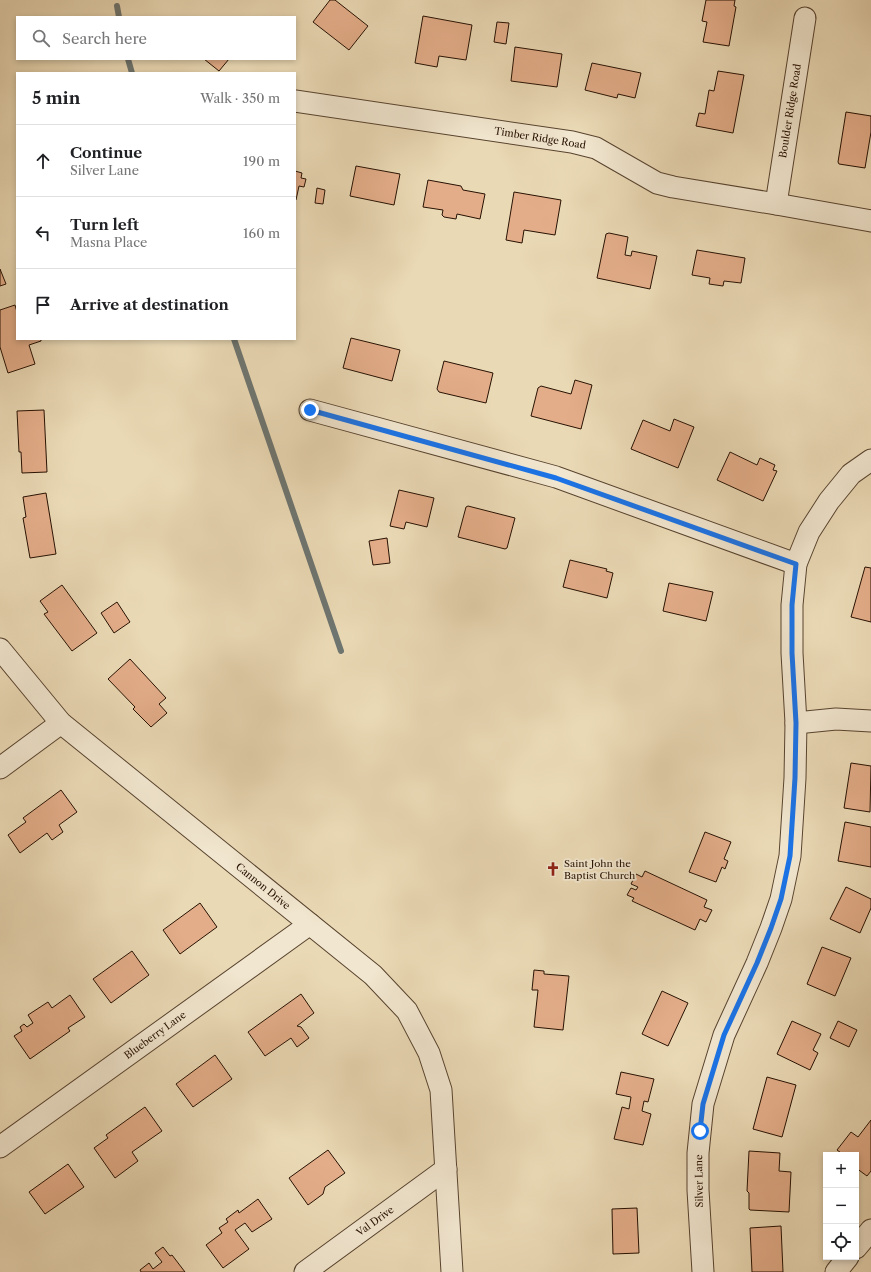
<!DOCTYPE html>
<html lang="en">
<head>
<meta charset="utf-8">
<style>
	:root { --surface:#fff; --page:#f6f6f6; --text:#202124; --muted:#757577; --line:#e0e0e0 }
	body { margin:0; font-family:"Libre Caslon Text",serif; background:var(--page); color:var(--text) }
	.controls { position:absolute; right:12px; bottom:12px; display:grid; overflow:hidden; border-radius:0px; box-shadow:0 2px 6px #0003 }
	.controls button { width:36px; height:36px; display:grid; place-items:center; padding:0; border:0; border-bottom:1px solid var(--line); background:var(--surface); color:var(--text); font:20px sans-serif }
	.stop { position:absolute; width:12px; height:12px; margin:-9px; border:3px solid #1a73e8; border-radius:50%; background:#fff }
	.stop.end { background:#1a73e8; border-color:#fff; box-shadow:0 1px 4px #0008 }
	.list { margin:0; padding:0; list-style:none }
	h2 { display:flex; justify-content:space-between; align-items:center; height:52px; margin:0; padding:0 16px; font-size:17px }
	h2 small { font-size:13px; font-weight:400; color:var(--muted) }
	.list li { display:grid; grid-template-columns:26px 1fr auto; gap:12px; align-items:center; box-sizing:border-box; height:72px; padding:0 16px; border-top:1px solid var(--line) }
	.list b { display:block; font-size:15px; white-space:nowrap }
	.list p { margin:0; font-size:13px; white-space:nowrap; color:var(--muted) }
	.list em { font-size:13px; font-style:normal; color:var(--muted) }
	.icon { flex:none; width:22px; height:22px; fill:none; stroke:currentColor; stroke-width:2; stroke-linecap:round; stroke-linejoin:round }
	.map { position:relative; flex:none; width:871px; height:1272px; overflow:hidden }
	.search { position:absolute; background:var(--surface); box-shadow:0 2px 6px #0003; left:16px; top:16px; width:280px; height:44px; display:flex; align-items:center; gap:10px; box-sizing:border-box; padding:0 14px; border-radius:0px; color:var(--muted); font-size:15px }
	.panel { position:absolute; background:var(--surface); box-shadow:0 2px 6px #0003; left:16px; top:72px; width:280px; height:268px; border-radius:0px }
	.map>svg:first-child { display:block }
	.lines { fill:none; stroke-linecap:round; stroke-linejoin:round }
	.stream { stroke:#6e7570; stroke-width:6 }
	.building { fill:#e3ad89; stroke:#271102 }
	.street-casing { stroke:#58432f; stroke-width:23 }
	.street { stroke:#f1e6cf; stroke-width:21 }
	.route { stroke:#1a73e8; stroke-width:5 }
	.labels { text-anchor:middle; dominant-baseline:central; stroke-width:3.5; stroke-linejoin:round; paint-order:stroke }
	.street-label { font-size:10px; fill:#271102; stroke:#f1e6cf }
	.poi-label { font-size:10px; fill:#271102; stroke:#f1e6cf; text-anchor:start }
</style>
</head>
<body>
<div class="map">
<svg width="871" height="1272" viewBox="0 0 871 1272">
	<rect width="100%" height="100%" fill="#ead9b5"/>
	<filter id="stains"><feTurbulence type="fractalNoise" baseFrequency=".005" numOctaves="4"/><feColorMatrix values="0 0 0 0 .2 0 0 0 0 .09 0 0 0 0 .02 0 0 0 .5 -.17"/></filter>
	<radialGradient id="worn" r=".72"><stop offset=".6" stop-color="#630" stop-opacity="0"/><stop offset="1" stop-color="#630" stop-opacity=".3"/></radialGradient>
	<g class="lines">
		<g class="stream">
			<polyline points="117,6 119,17"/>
			<polyline points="128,59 132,73"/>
			<polyline points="234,339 341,651"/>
		</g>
	</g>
	<g class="building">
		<polygon points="330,0 335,0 368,26 349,50 313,22"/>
		<polygon points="706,0 735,0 734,6 736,7 729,46 703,42 707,22 702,21"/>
		<polygon points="423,16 472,25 466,60 439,56 437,67 415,63"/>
		<polygon points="497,22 509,23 506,44 494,42"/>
		<polygon points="515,47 562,54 557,87 511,81"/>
		<polygon points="204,59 229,59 219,71"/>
		<polygon points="592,63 641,73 635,98 618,94 617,98 585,90"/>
		<polygon points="718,71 744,75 733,133 696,126 699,113 705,114 709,90 714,91"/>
		<polygon points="846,112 871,116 871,132 865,168 839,164 838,162"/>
		<polygon points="356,166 400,174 394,205 350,196"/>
		<polygon points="295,171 302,173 301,178 306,179 304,187 299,186 296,200 295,201"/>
		<polygon points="428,180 461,186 463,190 485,194 480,219 457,214 456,219 444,217 442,215 443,210 423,207"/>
		<polygon points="317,188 325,190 323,204 315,203"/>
		<polygon points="514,192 561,200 555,235 524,230 522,243 506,240"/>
		<polygon points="609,233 628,237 625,255 631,256 632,251 657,256 650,289 597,278 606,234"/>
		<polygon points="697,250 745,258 741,283 724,281 723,286 709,284 710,278 692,275"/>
		<polygon points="0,269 6,284 0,286"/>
		<polygon points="15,305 17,312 17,339 41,339 41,341 29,345 35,364 8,373 0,347 0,310"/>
		<polygon points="351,338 400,350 392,381 343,368"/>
		<polygon points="444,361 493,373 486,403 439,392 437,389"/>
		<polygon points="575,380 592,385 581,429 531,416 538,388 541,386 571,394"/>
		<polygon points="44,410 47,472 22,473 21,452 19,452 17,411"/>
		<polygon points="674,419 694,427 678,468 631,449 643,420 670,431"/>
		<polygon points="730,452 757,465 760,458 775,465 773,470 777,471 763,501 717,480"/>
		<polygon points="399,490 434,498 427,527 406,522 404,529 390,526"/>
		<polygon points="46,493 56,554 30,558 23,518 26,517 23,497"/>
		<polygon points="468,506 515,518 507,548 505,549 458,537 466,507"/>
		<polygon points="387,538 390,563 373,565 369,541"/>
		<polygon points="570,560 607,569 606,571 613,573 607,598 563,587"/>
		<polygon points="865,567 871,568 871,622 851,617"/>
		<polygon points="669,583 713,592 706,621 663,611"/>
		<polygon points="62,585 97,633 72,651 44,614 48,612 40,601"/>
		<polygon points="117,602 130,622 114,633 101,613"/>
		<polygon points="130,659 166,698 159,704 167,713 151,727 133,709 135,707 108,679"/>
		<polygon points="851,763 871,766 870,812 844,808"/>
		<polygon points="61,790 77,812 59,825 63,832 52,840 47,833 20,853 8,835 26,822 23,818"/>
		<polygon points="845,822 871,827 871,867 838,861"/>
		<polygon points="705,832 731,842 724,859 728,861 725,869 722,867 716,882 689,872"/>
		<polygon points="645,871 707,900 704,907 712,910 706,922 700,919 695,930 632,901 634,898 627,895 631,888 636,890 638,887 631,884 636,874 642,877"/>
		<polygon points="846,887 871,899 871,908 860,933 830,919"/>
		<polygon points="200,903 217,927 180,954 163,930"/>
		<polygon points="822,947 851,958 835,996 807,984"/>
		<polygon points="132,951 149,975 111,1003 93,979"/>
		<polygon points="534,970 544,971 544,974 569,976 563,1030 534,1027 538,990 532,990"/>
		<polygon points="662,991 688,1003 668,1046 642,1034"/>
		<polygon points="301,994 314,1013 297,1026 301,1027 309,1038 297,1047 291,1038 265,1056 248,1032"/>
		<polygon points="70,995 85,1017 68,1028 70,1031 30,1059 14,1036 22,1031 20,1027 24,1024 27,1027 33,1023 28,1015 48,1002 52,1008"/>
		<polygon points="792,1021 821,1034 813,1050 818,1053 810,1070 777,1054"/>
		<polygon points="838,1021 857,1030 849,1047 830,1038"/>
		<polygon points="215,1055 232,1079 193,1107 176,1084"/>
		<polygon points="621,1072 654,1079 648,1102 644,1101 642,1111 651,1114 643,1145 614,1139 622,1107 629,1109 631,1097 616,1094"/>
		<polygon points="767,1077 796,1085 782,1137 753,1129"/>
		<polygon points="145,1107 162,1131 132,1152 138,1161 115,1178 94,1148 108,1138 106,1135"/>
		<polygon points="871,1120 871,1171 867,1176 856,1168 856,1155 844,1155 837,1150 851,1132 858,1137"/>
		<polygon points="328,1150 345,1173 325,1187 323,1194 308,1205 289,1178"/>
		<polygon points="749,1151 780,1153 779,1171 791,1172 789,1212 750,1210 749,1209 749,1193 747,1191"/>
		<polygon points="68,1164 84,1187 45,1214 29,1192"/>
		<polygon points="258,1199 272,1219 252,1232 245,1223 235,1230 249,1249 223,1268 206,1245 222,1233 219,1228 228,1222 226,1219 238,1210 239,1213"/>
		<polygon points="637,1208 639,1253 613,1254 612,1209"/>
		<polygon points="781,1226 783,1272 752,1272 750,1228"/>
		<polygon points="163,1247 170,1256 172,1255 185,1272 141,1272 140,1270 149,1263 153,1269 162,1262 155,1253"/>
	</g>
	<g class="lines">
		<defs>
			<g id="street">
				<polyline points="295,101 572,142 596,148 657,183 673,187 776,204 871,221"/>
				<polyline points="776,204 805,18"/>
				<polyline points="310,410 556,477 796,564"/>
				<polyline points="0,649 61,723 373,975 407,1011 429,1053 441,1090 452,1272"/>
				<polyline points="796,723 836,719 871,721"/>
				<polyline points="0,768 61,723"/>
				<polyline points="0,1147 310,924"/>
				<polyline points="856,1248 871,1230"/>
				<polyline points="305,1272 446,1169"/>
				<polyline points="703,1272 698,1190 698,1153 703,1104 724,1035 757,963 771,928 781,899 790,856 795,778 796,723 792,653 792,605 796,564 809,532 829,501 851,474 871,460"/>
				<polyline points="836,1272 848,1257"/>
			</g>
		</defs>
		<use href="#street" class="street-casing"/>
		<use href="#street" class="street"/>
	</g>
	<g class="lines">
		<polyline class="route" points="310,410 556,478 796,564 792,605 792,653 796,723 795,778 790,856 781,899 771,928 757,963 724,1035 703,1104 700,1131"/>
	</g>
	<defs>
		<symbol id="church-bare" viewBox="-9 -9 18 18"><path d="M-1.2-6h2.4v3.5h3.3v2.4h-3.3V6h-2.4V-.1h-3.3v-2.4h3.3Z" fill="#8f2418" stroke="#f1e6cf" stroke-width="2.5" paint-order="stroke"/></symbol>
	</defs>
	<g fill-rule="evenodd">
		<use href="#church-bare" x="543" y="859" width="20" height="20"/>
	</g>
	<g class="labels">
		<g class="street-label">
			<text transform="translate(790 111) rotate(-81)">Boulder Ridge Road</text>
			<text transform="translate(540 138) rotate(9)">Timber Ridge Road</text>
			<text transform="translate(263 886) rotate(39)">Cannon Drive</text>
			<text transform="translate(155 1035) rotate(-36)">Blueberry Lane</text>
			<text transform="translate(699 1181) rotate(-91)">Silver Lane</text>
			<text transform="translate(375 1221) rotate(-36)">Val Drive</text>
		</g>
		<g class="poi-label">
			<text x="564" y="863">Saint John the<tspan x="564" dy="12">Baptist Church</tspan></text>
		</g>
	</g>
	<rect width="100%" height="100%" filter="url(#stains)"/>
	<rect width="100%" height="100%" fill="url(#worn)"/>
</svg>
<div class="controls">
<button>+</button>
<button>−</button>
<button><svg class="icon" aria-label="locate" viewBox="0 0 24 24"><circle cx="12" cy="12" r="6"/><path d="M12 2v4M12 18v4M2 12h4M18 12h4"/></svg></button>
</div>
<div class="stop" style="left:700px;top:1131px"></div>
<div class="stop end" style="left:310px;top:410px"></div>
<div class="search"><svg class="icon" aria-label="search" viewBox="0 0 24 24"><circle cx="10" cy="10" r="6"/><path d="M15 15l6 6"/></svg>Search here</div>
<section class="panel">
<h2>5 min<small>Walk · 350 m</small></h2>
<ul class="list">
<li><svg class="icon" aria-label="ahead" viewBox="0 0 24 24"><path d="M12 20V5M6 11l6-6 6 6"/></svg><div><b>Continue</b><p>Silver Lane</p></div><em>190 m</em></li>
<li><svg class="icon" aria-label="left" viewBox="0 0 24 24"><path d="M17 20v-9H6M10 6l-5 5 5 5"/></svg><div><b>Turn left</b><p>Masna Place</p></div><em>160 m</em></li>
<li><svg class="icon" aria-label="arrive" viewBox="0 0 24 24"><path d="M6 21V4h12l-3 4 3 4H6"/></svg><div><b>Arrive at destination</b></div></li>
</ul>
</section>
</div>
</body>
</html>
